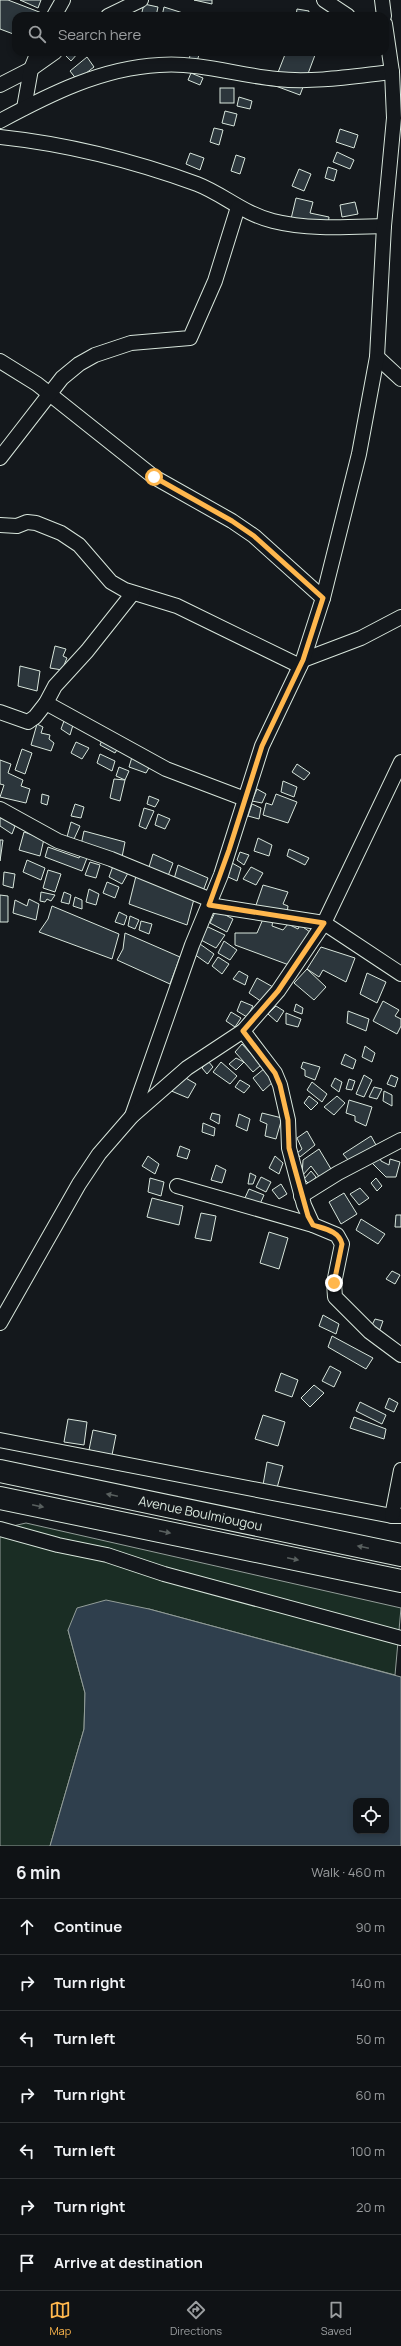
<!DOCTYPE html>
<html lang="en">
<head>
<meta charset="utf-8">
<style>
	:root { --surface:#0f1215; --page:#1d2022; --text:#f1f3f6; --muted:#9b9ea0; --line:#2f3234; --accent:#ffb74d }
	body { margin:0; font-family:Manrope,sans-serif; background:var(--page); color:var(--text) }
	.controls { position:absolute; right:12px; bottom:12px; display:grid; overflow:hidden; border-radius:8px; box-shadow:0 2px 6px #0003 }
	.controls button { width:36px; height:36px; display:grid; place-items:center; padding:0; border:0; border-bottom:1px solid var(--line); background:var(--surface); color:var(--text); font:20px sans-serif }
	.stop { position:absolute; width:12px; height:12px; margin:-9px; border:3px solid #ffb74d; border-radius:50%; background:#fff }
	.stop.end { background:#ffb74d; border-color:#fff; box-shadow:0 1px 4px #0008 }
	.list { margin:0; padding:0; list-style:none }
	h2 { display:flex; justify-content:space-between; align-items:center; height:52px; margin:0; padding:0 16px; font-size:17px }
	h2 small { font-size:13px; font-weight:400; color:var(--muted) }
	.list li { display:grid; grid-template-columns:26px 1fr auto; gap:12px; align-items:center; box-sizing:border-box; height:56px; padding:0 16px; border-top:1px solid var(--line) }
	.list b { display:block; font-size:15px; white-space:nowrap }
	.list em { font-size:13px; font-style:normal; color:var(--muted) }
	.icon { flex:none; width:22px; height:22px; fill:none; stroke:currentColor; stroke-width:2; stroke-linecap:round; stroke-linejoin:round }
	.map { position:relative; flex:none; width:401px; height:1846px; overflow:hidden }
	.search { position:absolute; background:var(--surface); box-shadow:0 2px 6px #0003; left:12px; right:12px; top:12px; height:44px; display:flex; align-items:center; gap:10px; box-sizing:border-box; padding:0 14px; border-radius:12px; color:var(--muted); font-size:15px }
	.sheet { height:444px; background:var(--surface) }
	nav { display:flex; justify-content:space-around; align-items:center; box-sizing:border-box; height:56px; border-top:1px solid var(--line); background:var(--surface); font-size:11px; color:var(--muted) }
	nav a { display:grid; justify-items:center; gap:2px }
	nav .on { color:var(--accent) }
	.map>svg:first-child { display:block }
	.green { fill:#1a2d24; stroke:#939e99 }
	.water { fill:#2f3f4d; stroke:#939e99; fill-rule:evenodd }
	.building { fill:#2c363c; stroke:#d8e6dc }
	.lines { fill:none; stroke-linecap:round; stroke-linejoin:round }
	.street-casing { stroke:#d8e6dc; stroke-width:16 }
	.highway-casing { stroke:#d8e6dc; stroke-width:24 }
	.street { stroke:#14181c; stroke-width:14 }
	.highway { stroke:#14181c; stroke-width:22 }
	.oneway { fill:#59605f }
	.route { stroke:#ffb74d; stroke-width:5 }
	.labels { text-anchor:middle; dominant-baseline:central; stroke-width:3; stroke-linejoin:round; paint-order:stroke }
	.street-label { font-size:13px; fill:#d8e6dc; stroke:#14181c }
</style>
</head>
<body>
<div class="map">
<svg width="401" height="1846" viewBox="0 0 401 1846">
	<rect width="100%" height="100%" fill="#14181c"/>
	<polygon class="green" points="26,1523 401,1608 395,1675 149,1609 68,1630 85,1693 84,1729 50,1846 0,1846 0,1529"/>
	<path class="water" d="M106,1600L149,1609L401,1677V1846H50L84,1729L85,1693L68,1630L77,1608ZM356,1801H386V1831H356Z"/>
	<g class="building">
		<polygon points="0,0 8,0 47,15 16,16 16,35 0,29"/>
		<polygon points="20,0 41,0 38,8"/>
		<polygon points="194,0 212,0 212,4"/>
		<polygon points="144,4 158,7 156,16 141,16"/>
		<polygon points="164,7 183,13 183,16 162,16"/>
		<polygon points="297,9 309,11 308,16 296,16"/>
		<polygon points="62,52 77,52 78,53 71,61"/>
		<polygon points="191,52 200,52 197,61 189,59"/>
		<polygon points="286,52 306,52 315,55 300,95 273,85"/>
		<polygon points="87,57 94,67 77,80 70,71"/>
		<polygon points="191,73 203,78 200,85 188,80"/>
		<rect x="220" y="88" width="14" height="15"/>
		<polygon points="239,97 252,101 250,109 237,106"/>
		<polygon points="225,111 237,114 234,126 222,123"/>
		<polygon points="214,128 223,130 219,145 210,142"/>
		<polygon points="340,129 358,135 354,148 336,142"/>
		<polygon points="337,152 354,160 350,169 333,162"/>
		<polygon points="190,153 204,158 200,170 186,164"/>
		<polygon points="236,155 245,158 240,174 231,171"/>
		<polygon points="328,167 337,170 334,181 325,178"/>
		<polygon points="299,169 311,174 304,191 292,186"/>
		<polygon points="296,198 313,202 310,213 329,217 328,226 291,219"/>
		<polygon points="355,202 358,214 342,217 340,205"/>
		<polygon points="55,646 66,649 63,656 67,658 62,670 50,668"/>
		<polygon points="20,666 40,671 37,691 18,686"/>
		<polygon points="64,721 73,725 70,735 61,729"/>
		<polygon points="37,724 43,727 41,733 50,735 49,739 54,743 51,751 31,745"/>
		<polygon points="102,740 118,748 115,753 100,745"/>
		<polygon points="76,742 89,748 82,759 71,753"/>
		<polygon points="22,749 32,753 25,774 15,770"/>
		<polygon points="100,754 115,761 112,771 97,763"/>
		<polygon points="132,757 150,766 146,773 129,767"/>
		<polygon points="0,760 11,764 8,773 23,780 21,786 30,789 26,803 0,797 4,785 0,784"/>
		<polygon points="297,764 310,773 304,780 292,772"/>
		<polygon points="119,767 129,771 125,780 116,776"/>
		<polygon points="114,779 125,780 120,801 110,798"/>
		<polygon points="283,781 297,787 294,797 281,792"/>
		<polygon points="257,789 266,794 262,803 252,801"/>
		<polygon points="42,794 49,796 47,805 41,803"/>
		<polygon points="276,794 297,802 288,823 263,815 266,803 272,805"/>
		<polygon points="149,796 159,800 155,807 147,804"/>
		<polygon points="75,804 84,807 81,818 71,816"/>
		<polygon points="252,804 261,808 259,819 248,816"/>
		<polygon points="144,808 154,811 146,829 139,826"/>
		<polygon points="158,814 170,819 165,829 155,825"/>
		<polygon points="0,816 15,826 12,834 0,826"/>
		<polygon points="71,822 80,826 74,839 67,837"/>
		<polygon points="84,831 125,842 122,857 81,845"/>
		<polygon points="24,832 44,839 40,856 19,850"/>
		<polygon points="258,838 272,845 269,856 254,851"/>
		<polygon points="0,840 3,840 0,861"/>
		<polygon points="48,847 79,858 81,854 87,858 82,871 45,857"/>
		<polygon points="289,849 309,858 305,865 287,856"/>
		<polygon points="240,852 249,855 244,865 237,860"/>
		<polygon points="153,854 173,863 168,876 149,867"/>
		<polygon points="27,860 45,868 41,880 23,872"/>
		<polygon points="90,862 100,865 96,878 85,875"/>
		<polygon points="232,863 241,868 237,881 226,876"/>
		<polygon points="178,865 208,878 203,891 174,879"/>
		<polygon points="113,866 128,873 122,884 109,877"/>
		<polygon points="251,867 263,873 256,885 243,879"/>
		<polygon points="48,870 61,874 55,892 43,888"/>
		<polygon points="4,872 15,874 13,888 3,885"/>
		<polygon points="136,876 194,899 187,925 129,904"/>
		<polygon points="107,882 119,887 115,898 103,893"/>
		<polygon points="263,885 288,892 283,904 288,906 287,913 255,908"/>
		<polygon points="89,889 99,894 96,905 86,902"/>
		<polygon points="41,892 55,895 51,901 47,899 45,902 40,901"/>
		<polygon points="64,892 71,895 69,904 61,902"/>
		<polygon points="0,895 8,896 8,922 0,922"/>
		<polygon points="75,897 82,900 82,909 73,906"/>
		<polygon points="29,899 39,904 36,920 13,913 15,900 27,906"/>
		<polygon points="52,906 119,934 112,959 39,932 48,919"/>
		<polygon points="216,910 233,919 227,932 210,923"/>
		<polygon points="119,912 127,916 124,925 115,922"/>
		<polygon points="130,916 139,920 135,929 128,926"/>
		<polygon points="263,919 273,920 272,926 283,930 288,924 298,929 300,925 310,932 289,965 235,945 235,933 257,933"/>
		<polygon points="141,921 152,924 149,934 139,930"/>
		<polygon points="206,926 225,935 216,948 201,940"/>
		<polygon points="125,933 180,957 170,984 117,960 123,949"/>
		<polygon points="224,941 237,950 230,960 218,953"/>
		<polygon points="200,944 214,954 208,964 194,954"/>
		<polygon points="321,947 355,958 346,982 323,970 319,977 307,969"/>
		<polygon points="218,957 229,964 222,974 212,966"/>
		<polygon points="307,969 326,987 314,1000 294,983"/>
		<polygon points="239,971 248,976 245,985 233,979"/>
		<polygon points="367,973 386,982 377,1003 360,994"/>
		<polygon points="257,978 273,987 262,1002 249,993"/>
		<polygon points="241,1001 253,1006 247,1017 237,1011"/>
		<polygon points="383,1001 399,1010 395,1016 401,1019 401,1026 397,1034 373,1021"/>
		<polygon points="296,1004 303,1008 302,1014 294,1011"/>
		<polygon points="276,1006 284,1011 277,1022 268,1014"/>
		<polygon points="348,1011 369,1019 366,1031 347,1023"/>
		<polygon points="231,1012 241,1018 235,1027 226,1021"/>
		<polygon points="286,1013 301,1019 298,1027 286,1024"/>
		<polygon points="242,1044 261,1065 253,1072 235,1052"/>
		<polygon points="365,1046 375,1053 372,1062 362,1057"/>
		<polygon points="345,1054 356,1060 353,1069 341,1064"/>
		<polygon points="236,1058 244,1062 236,1070 229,1064"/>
		<polygon points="208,1061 213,1067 207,1074 202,1068"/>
		<polygon points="221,1062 237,1076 230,1084 213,1072"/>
		<polygon points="303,1062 320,1067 315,1080 305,1076 305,1070 301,1068"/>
		<polygon points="265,1068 274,1081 263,1091 253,1078"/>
		<polygon points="364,1075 372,1080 364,1097 356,1094"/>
		<polygon points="391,1075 398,1078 395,1087 387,1084"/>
		<polygon points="184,1077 196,1084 188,1098 169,1090"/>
		<polygon points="335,1078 342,1082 339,1092 331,1086"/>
		<polygon points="349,1079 355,1081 352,1090 346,1089"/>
		<polygon points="240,1080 250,1086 244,1093 235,1087"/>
		<polygon points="312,1082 327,1094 322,1102 307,1090"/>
		<polygon points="374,1087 382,1089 377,1099 369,1097"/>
		<polygon points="384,1091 392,1095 392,1106 383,1101"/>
		<polygon points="309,1096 318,1103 311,1110 304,1103"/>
		<polygon points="337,1096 345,1103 334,1115 324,1107"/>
		<polygon points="349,1100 372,1107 366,1126 355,1121 355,1116 346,1113"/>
		<polygon points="212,1113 220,1115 219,1124 210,1119"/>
		<polygon points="262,1113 282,1118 276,1139 265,1136 267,1124 260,1121"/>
		<polygon points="239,1114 250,1119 247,1131 236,1126"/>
		<polygon points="203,1123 215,1128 214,1136 202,1132"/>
		<polygon points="307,1131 315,1145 300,1157 297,1153 302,1149 297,1138"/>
		<polygon points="371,1136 376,1145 349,1161 343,1154"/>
		<polygon points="180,1146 190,1150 187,1159 177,1156"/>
		<polygon points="319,1149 331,1169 320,1178 311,1166 302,1176 303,1160"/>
		<polygon points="148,1156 159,1164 155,1174 142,1166"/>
		<polygon points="275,1156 283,1163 279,1174 269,1168"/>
		<polygon points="380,1157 381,1161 389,1165 390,1159 400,1162 396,1177 386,1177 371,1162"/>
		<polygon points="216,1165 226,1170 222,1183 211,1180"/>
		<polygon points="311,1171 316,1177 310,1185 304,1179"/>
		<polygon points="250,1173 256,1176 253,1184 248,1184"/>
		<polygon points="261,1177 271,1182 266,1192 256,1187"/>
		<polygon points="150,1178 164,1182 161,1196 148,1192"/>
		<polygon points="376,1178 382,1186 377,1191 371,1183"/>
		<polygon points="281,1184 287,1194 279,1199 272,1190"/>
		<polygon points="360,1188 369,1198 359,1205 350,1194"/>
		<polygon points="249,1189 264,1195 260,1204 244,1200"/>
		<polygon points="344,1193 357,1214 341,1224 329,1202"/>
		<polygon points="152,1198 183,1206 179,1225 147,1217"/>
		<polygon points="201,1213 216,1216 211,1241 195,1238"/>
		<polygon points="396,1215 401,1215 401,1227 395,1227"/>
		<polygon points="361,1219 385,1234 378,1244 356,1230"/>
		<polygon points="269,1232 288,1238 279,1269 260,1263"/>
		<polygon points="392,1271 400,1275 395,1284 386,1279"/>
		<polygon points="323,1315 339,1324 336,1334 319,1326"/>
		<polygon points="375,1319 383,1321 379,1332 371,1327"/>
		<polygon points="332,1336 373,1358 366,1369 328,1347"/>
		<polygon points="330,1366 341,1372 334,1387 322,1381"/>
		<polygon points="281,1373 298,1380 292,1397 275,1391"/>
		<polygon points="314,1385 324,1393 310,1407 301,1398"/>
		<polygon points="389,1398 398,1403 394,1412 385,1408"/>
		<polygon points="360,1402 386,1415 382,1424 356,1411"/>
		<polygon points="263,1415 285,1422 278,1446 255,1439"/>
		<polygon points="354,1417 386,1429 384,1439 350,1428"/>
		<polygon points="68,1419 87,1422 84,1445 64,1442"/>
		<polygon points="93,1430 116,1435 112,1455 89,1450"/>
		<polygon points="267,1462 283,1466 277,1488 263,1485"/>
	</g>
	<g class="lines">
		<defs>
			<g id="street">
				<polyline points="324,0 348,16"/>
				<polyline points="382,0 384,16"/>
				<polyline points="54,16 63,0"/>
				<polyline points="108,16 141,0"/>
				<polyline points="0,85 31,69 55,52"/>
				<polyline points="24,108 31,69 38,52"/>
				<path d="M0,121C50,94 102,68 159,65C200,62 237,75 277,79C314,83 355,76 392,72"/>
				<path d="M0,137C66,144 134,161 197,184C223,194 244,214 273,221C309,230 347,227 384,226"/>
				<polyline points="377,357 401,379"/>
				<polyline points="0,361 37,384 154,477 232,521 254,536 323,598"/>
				<polyline points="0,458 62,378 79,364 95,355 131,343 190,338 215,281 238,207"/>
				<polyline points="0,525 17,526 27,522 36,523 61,533 79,545 111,582 125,590 177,606 300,666"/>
				<polyline points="303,660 361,638 401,617"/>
				<polyline points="46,703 166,769 245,799"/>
				<polyline points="0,712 28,722 35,717 46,703 55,686 87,651 133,593"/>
				<polyline points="0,809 58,841 111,859 211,900"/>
				<polyline points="209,905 324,923 401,974"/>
				<polyline points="243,1031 275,1073 280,1085 288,1120 289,1148 304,1205 313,1225"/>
				<polyline points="132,1116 192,945 221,875 262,746 303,660 323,598 359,454 377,357 384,226 394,118 392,72 385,24"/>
				<polyline points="177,1186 313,1225 337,1235 342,1244 334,1283 335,1297 370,1332 401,1355"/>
				<polyline points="301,1196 338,1173 401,1140"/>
				<polyline points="0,1323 79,1184 99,1154 132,1116 187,1068 243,1031 278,991 324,923 401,762"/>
				<polyline points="0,1440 392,1516 401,1516"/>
				<polyline points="392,1516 401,1470"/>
				<polyline points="0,1529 58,1545 107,1555 164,1574 401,1638"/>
			</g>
			<g id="highway">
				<path id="s1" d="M0,1471L401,1555"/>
				<polyline points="0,1498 401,1581"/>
			</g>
		</defs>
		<use href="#street" class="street-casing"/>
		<use href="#highway" class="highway-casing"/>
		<use href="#street" class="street"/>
		<use href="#highway" class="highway"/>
	</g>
	<defs><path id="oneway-solid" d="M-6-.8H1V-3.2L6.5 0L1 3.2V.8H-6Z"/></defs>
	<g class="oneway">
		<use href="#oneway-solid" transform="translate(112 1495) rotate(-168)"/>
		<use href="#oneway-solid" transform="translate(38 1506) rotate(12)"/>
		<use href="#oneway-solid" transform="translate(165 1532) rotate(12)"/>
		<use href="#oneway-solid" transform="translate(363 1547) rotate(-168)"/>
		<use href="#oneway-solid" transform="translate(293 1559) rotate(12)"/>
	</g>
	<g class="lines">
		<path class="route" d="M154,477L232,521L254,536L323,598L303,660L262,746L229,850L209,905L324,923L278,991L243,1031L275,1073L280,1085L288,1120L289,1148L308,1216L313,1225C325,1229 339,1231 342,1244L334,1283"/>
	</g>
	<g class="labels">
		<g class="street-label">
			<text stroke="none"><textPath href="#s1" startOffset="205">Avenue Boulmiougou</textPath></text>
		</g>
	</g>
</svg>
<div class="controls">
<button><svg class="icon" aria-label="locate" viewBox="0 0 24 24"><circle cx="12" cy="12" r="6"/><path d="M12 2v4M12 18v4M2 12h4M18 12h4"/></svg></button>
</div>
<div class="stop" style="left:154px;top:477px"></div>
<div class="stop end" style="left:334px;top:1283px"></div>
<div class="search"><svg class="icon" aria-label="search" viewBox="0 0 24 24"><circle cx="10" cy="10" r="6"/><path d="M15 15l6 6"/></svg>Search here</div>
</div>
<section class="sheet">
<h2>6 min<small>Walk · 460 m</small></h2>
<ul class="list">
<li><svg class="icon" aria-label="ahead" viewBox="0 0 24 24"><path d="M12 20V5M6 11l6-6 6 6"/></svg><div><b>Continue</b></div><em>90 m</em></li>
<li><svg class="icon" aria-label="right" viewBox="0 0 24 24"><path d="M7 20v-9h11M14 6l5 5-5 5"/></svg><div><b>Turn right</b></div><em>140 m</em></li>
<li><svg class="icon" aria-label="left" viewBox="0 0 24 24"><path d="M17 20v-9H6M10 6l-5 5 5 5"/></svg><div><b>Turn left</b></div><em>50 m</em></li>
<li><svg class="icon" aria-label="right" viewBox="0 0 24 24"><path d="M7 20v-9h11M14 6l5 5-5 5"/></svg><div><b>Turn right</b></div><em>60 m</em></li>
<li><svg class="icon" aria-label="left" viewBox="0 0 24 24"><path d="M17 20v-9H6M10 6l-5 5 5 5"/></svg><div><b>Turn left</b></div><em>100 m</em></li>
<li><svg class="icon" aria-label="right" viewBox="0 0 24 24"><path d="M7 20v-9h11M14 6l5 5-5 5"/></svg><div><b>Turn right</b></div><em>20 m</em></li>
<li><svg class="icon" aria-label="arrive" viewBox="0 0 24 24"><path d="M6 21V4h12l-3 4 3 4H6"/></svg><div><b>Arrive at destination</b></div></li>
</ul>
</section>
<nav>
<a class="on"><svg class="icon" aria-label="map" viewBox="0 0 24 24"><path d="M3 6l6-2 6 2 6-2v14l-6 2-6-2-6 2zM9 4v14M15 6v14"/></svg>Map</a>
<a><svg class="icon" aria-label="directions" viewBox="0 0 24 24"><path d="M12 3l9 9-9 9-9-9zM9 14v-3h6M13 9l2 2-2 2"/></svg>Directions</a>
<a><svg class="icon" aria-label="saved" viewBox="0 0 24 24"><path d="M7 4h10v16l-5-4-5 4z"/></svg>Saved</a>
</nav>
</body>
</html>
